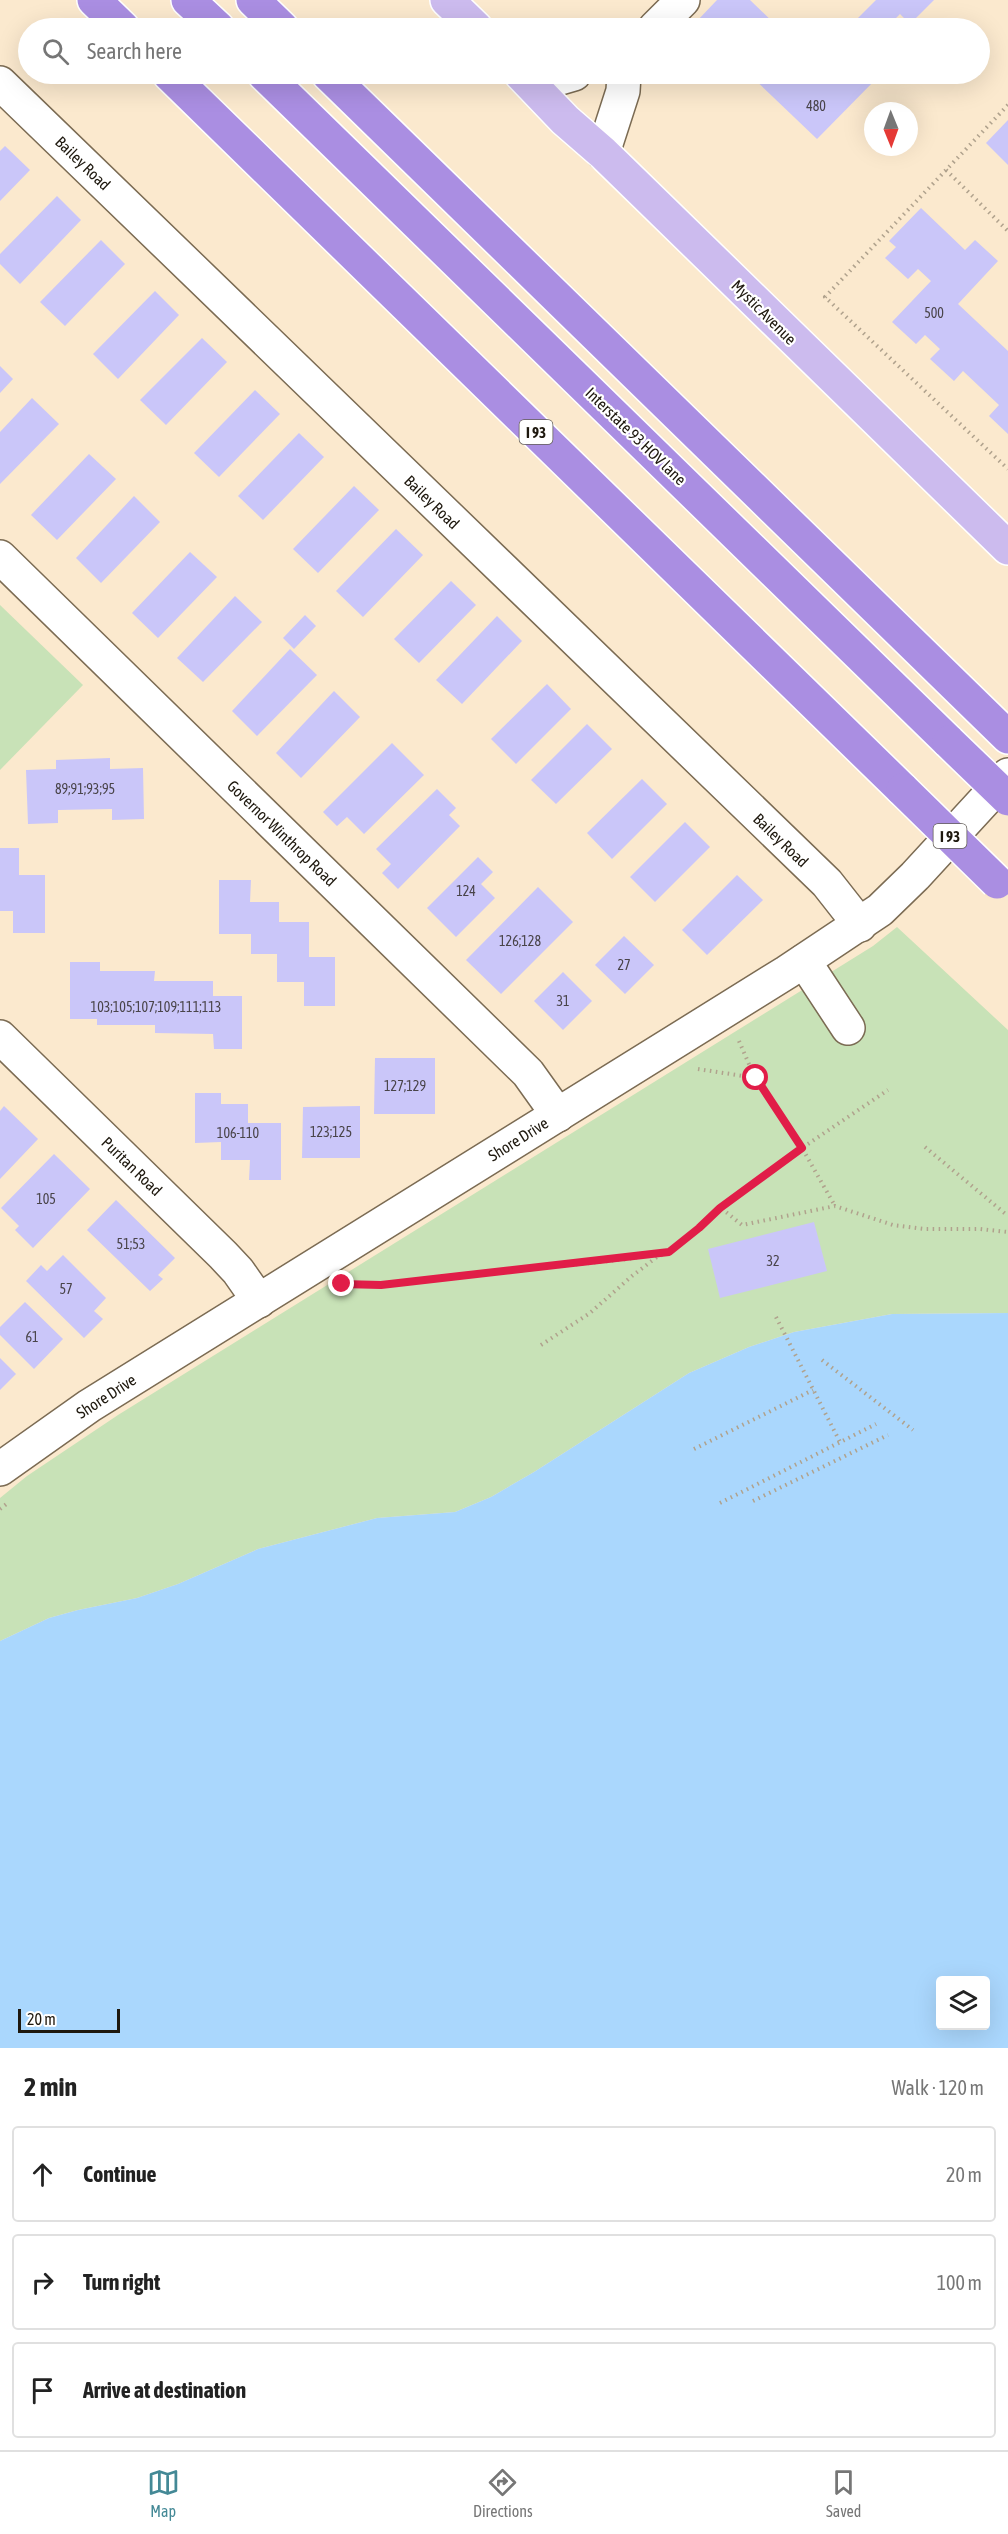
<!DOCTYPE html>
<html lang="en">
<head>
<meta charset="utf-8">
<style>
	:root { --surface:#fff; --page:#f6f6f6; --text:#222; --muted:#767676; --line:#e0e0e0; --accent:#448996 }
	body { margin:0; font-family:"Asap Condensed",sans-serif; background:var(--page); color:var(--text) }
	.controls { position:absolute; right:18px; bottom:18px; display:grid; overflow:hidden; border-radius:6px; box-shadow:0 6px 24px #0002 }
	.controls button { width:54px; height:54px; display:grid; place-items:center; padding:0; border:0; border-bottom:2px solid var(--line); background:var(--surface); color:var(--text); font:30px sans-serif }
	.compass { position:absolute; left:864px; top:102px; width:54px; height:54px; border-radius:50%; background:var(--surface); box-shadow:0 6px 24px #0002; rotate:179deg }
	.scale { position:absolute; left:18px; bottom:15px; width:102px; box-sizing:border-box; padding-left:6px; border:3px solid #1e180e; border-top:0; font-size:16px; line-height:21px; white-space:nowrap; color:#1e180e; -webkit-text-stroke:4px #fff; paint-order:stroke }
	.stop { position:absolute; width:18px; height:18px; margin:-14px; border:4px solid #e11d48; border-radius:50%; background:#fff }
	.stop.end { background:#e11d48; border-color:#fff; box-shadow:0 2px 6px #0008 }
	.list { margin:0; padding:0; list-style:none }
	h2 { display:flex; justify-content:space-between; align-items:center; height:78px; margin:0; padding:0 24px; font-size:26px }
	h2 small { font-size:20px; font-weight:400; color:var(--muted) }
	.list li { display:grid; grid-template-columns:39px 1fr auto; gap:18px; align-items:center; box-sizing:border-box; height:96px; margin:0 12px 12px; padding:0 12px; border:2px solid var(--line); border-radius:6px }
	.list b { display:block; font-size:22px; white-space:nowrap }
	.list em { font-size:20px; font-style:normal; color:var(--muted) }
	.icon { flex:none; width:33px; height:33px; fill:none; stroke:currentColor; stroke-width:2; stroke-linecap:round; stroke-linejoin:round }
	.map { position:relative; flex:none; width:1008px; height:2048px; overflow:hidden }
	.search { position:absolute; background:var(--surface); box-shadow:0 6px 24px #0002; left:18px; right:18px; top:18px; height:66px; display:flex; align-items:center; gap:15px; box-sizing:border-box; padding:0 21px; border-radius:33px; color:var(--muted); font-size:22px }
	.sheet { height:402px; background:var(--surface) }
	nav { display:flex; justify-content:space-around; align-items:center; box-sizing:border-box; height:84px; border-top:2px solid var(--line); background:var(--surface); font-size:16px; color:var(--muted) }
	nav a { display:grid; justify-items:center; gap:3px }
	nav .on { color:var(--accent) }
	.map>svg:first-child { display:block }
	.green { fill:#c8e2b7 }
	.water { fill:#aad7fd; fill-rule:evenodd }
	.building { fill:#cac6f9 }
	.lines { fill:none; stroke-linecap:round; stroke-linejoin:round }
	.minor-casing { stroke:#7b6b53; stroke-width:36 }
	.major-casing { stroke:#fff; stroke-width:36 }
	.highway-casing { stroke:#fff; stroke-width:36 }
	.path { stroke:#b0a28d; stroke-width:4; stroke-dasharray:1.5 4.5; stroke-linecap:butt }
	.minor { stroke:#fff; stroke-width:33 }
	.major { stroke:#cbe; stroke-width:33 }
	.highway { stroke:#aa8ee2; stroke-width:33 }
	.highway-bridge-casing { stroke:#fff; stroke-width:36; stroke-linecap:butt }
	.highway-bridge { stroke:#aa8ee2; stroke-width:33 }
	.route { stroke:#e11d48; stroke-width:8 }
	.labels { text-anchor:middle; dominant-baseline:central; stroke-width:4.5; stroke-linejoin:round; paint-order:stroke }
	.number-label { font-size:14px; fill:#494449 }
	.shield { fill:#fff; stroke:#625d56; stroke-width:1.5 }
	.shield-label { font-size:15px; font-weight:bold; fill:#1e180e }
	.street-label { font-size:16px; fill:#1e180e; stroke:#fff }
</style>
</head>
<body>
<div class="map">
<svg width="1008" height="2048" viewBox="0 0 1008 2048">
	<rect width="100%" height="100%" fill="#fbe9ce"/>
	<g class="green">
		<polygon points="0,605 83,685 0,770"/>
		<polygon points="897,927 1008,1030 1008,1313 892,1314 794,1332 749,1347 689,1373 534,1472 491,1497 455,1512 377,1518 258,1549 178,1584 137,1598 78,1610 49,1618 0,1641 0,1498 27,1476 118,1415 873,946"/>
	</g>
	<path class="water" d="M1008,1313V2048H0V1641L49,1618L78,1610L137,1598L178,1584L258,1549L377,1518L455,1512L491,1497L534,1472L689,1373L749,1347L794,1332L892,1314ZM940,1980H986V2026H940Z"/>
	<g class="building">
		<polygon points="717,0 750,0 779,28 703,28 696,22"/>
		<polygon points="876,0 934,0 910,24 900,14 891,23 896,28 848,28"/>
		<polygon points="749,74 881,74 817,139"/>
		<polygon points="1008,120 1008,165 986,143"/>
		<polygon points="5,146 30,170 0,201 0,151"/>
		<polygon points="57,196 81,220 20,284 0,264 0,254"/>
		<polygon points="921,208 965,250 975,240 998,261 958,304 1008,351 1008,434 989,416 999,405 963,371 954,381 930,359 940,349 925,335 916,344 892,322 931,281 918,269 908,279 885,258 896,247 889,241"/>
		<polygon points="101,240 125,264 65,326 40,302"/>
		<polygon points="155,291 179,315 118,379 93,354"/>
		<polygon points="202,338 227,362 166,425 140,400"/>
		<polygon points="0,366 13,379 0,393"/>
		<polygon points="255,390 280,414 219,477 194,453"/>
		<polygon points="32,398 59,424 0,484 0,432"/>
		<polygon points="299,433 324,457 263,520 238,496"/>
		<polygon points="89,454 116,479 57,540 31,515"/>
		<polygon points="354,486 379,510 318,573 293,549"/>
		<polygon points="134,496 160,522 101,583 76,558"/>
		<polygon points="396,529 423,555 363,617 336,591"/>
		<polygon points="190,552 217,577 158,638 132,613"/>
		<polygon points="451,581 476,605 419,663 394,639"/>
		<polygon points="235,596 262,622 203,682 177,658"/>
		<polygon points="305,615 316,626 294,649 283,638"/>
		<polygon points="497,616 522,641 462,704 436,680"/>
		<polygon points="290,649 317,675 257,736 232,711"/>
		<polygon points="547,684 571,709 516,764 491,739"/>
		<polygon points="334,691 360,717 301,778 276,753"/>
		<polygon points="587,724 612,749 556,804 531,780"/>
		<polygon points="392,743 424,775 364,834 347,817 337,826 323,812"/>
		<polygon points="110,758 110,769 143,768 144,819 112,820 112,809 58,810 58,823 28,824 26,770 56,769 56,760"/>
		<polygon points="642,779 667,804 612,859 587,833"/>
		<polygon points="437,789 456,808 449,815 460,826 398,889 382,873 391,864 376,849"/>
		<polygon points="685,822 710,847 655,902 630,877"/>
		<polygon points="0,848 19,848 19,875 45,875 45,933 13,933 13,911 0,911"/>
		<polygon points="478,857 493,872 481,884 495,898 456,937 427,908"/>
		<polygon points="737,875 763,900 707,955 682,930"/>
		<polygon points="219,880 251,880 250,902 279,902 279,922 309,922 309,957 335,957 335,1006 304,1006 304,982 277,982 277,954 251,954 251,934 219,934"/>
		<polygon points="538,887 573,922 501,994 466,960"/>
		<polygon points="624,936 654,965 625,994 595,965"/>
		<polygon points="70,962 100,962 100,971 155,971 154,981 213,981 213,996 242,996 242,1049 214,1049 213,1034 155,1033 155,1025 97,1025 97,1019 70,1019"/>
		<polygon points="563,972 592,1001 563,1030 534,1001"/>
		<polygon points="375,1058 435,1058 435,1114 374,1114"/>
		<polygon points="195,1093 221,1093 221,1104 248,1104 248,1123 281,1123 281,1180 249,1180 250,1160 221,1160 221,1142 195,1143"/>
		<polygon points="4,1106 38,1139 0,1179 0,1111"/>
		<polygon points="360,1106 360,1158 302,1158 303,1107"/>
		<polygon points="54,1154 90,1189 33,1248 15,1230 19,1226 1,1208"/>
		<polygon points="116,1200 175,1258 158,1275 163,1279 150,1291 87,1230"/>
		<polygon points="814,1222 827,1271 720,1298 708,1249"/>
		<polygon points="63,1255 106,1298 94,1311 103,1319 84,1338 26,1281 41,1265 47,1271"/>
		<polygon points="25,1302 63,1339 34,1369 0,1335 0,1327"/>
		<polygon points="0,1358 16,1374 0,1390"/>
	</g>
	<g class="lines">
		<defs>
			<g id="minor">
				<polyline points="655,28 683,0"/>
				<polyline points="0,83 827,883 860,925"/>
				<polyline points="533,86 574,74"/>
				<polyline points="603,153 623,91 624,74"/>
				<polyline points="0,557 528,1073 558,1115"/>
				<polyline points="804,961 848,1028"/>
				<polyline points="0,1037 223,1255 238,1271 259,1301"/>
				<polyline points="0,1469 89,1406 787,972 880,910 915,876 1008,775"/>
			</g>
			<g id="major">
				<polyline points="447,0 476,28"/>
				<polyline points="521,74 565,120 603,153 1008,548"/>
			</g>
			<g id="highway">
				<polyline points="94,0 123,28"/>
				<polyline points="188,0 218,28"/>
				<polyline points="253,0 282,28"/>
				<polyline points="169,74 903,790"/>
				<polyline points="264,74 949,742"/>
				<polyline points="328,74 1008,737"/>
			</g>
		</defs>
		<use href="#minor" class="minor-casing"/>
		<use href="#major" class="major-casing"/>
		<use href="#highway" class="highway-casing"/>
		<g class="path">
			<polyline points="1008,105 825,297 1008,469"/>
			<polyline points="946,170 1008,231"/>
			<polyline points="739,1041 755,1078"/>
			<polyline points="698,1069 756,1078 802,1148 835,1206"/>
			<polyline points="925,1147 1008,1216"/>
			<polyline points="721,1208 802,1148 888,1090"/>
			<polyline points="349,1284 381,1285 628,1259 669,1252"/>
			<polyline points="776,1317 840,1442"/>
			<polyline points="541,1345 590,1313 632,1276 657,1257 669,1252 699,1229 721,1208 742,1225 835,1206 893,1225 924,1229 980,1229 1008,1232"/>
			<polyline points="822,1360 913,1430"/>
			<polyline points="694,1449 813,1390"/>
			<polyline points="753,1501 888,1435"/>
			<polyline points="720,1503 876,1424"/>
			<polyline points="0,1509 9,1502"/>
		</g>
		<use href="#minor" class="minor"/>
		<use href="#major" class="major"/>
		<use href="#highway" class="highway"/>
		<defs>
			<g id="highway-bridge">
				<polyline points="949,742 1008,799"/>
				<polyline points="903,790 997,882"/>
			</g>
		</defs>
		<use href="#highway-bridge" class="highway-bridge-casing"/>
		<use href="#highway-bridge" class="highway-bridge"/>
	</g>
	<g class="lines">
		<polyline class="route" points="342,1284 381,1285 669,1252 699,1228 720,1208 802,1148 756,1078"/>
	</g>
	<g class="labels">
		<g class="number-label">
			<text x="816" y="106">480</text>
			<text x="934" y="313">500</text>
			<text x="85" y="789">89;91;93;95</text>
			<text x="466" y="891">124</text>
			<text x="520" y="941">126;128</text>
			<text x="624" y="965">27</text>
			<text x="563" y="1001">31</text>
			<text x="156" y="1007">103;105;107;109;111;113</text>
			<text x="405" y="1086">127;129</text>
			<text x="331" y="1132">123;125</text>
			<text x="238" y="1133">106-110</text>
			<text x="46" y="1199">105</text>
			<text x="131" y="1244">51;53</text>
			<text x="773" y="1261">32</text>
			<text x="66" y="1289">57</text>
			<text x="32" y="1337">61</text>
		</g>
		<g class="shield">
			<rect x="519.5" y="420" width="33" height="24" rx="4.5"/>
			<rect x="933.5" y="824" width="33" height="24" rx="4.5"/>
		</g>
		<g class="shield-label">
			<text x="536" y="432">I 93</text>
			<text x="950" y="836">I 93</text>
		</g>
		<g class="street-label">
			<text transform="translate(83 163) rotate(44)">Bailey Road</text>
			<text transform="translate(764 312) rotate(45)">Mystic Avenue</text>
			<text transform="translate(636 436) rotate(44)">Interstate 93 HOV lane</text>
			<text transform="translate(432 502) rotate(44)">Bailey Road</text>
			<text transform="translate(282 833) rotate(44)">Governor Winthrop Road</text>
			<text transform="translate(781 840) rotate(44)">Bailey Road</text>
			<text transform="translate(518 1139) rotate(-32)">Shore Drive</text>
			<text transform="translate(132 1166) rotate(44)">Puritan Road</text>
			<text transform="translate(106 1396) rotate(-33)">Shore Drive</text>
		</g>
	</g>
</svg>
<div class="controls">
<button><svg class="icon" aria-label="layers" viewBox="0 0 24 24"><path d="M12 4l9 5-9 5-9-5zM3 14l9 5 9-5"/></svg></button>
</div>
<svg class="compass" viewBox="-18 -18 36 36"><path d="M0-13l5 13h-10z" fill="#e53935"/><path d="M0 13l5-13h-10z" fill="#767676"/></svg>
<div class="scale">20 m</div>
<div class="stop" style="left:756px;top:1078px"></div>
<div class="stop end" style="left:342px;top:1284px"></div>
<div class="search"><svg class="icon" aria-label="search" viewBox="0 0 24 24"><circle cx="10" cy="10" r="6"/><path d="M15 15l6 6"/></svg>Search here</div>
</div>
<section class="sheet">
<h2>2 min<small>Walk · 120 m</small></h2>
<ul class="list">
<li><svg class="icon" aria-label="ahead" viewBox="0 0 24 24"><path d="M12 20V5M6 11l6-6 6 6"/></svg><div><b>Continue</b></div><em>20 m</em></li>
<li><svg class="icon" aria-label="right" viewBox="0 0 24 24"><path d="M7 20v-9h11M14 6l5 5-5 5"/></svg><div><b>Turn right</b></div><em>100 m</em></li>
<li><svg class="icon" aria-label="arrive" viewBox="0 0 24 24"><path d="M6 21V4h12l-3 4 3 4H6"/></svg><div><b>Arrive at destination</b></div></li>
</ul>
</section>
<nav>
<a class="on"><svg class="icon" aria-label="map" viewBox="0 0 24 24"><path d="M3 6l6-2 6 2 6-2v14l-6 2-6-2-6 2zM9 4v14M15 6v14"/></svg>Map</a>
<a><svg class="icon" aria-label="directions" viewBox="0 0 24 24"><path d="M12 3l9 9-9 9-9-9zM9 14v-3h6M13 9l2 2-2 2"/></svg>Directions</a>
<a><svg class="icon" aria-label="saved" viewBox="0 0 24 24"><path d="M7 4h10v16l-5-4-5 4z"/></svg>Saved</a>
</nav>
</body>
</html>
